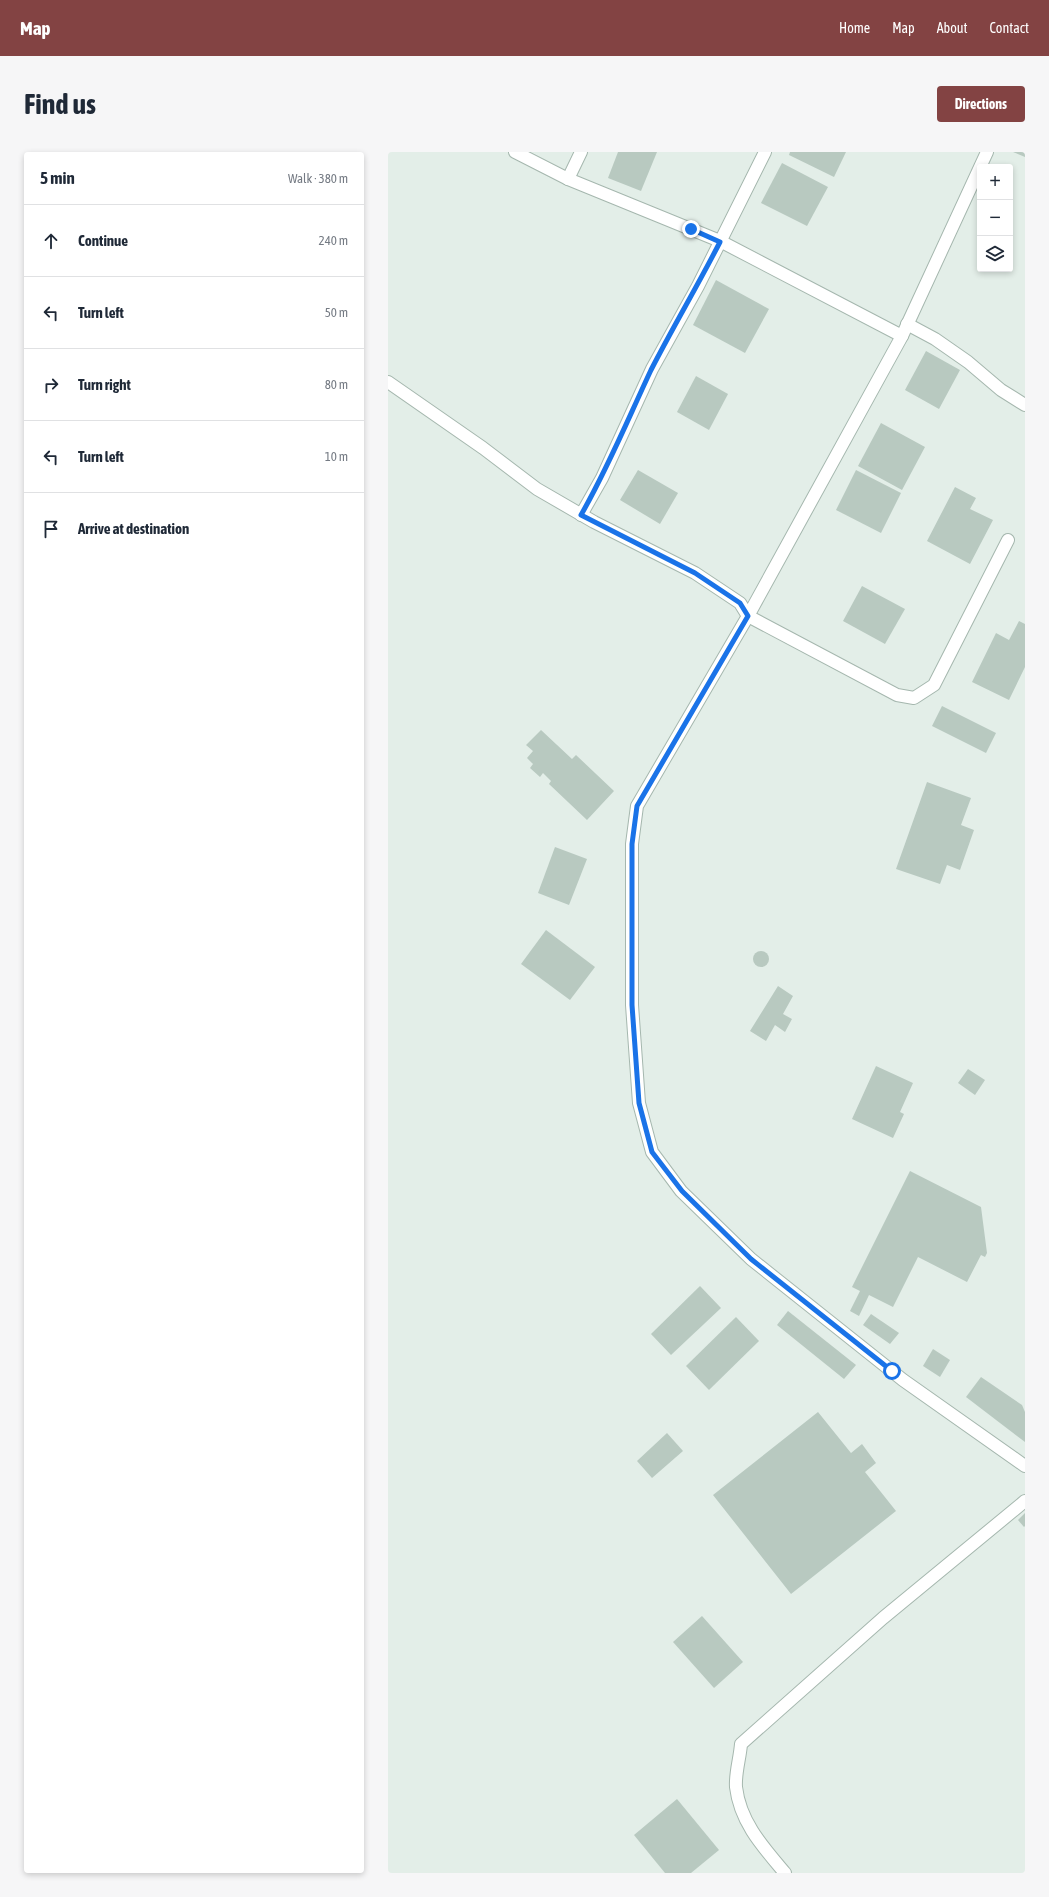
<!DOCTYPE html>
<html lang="en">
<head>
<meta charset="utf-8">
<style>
	:root { --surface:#fff; --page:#f6f6f7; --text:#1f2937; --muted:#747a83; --line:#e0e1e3; --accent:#834343 }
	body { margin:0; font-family:"Asap Condensed",sans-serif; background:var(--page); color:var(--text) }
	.controls { position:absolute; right:12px; top:12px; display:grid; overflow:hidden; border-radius:4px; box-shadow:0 2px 6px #0003 }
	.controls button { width:36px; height:36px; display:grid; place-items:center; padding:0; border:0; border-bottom:1px solid var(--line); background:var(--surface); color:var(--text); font:20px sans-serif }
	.stop { position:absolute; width:12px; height:12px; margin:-9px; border:3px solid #1a73e8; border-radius:50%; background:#fff }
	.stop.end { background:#1a73e8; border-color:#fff; box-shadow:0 1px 4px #0008 }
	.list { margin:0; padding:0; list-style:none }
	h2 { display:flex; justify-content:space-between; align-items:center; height:52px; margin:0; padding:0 16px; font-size:17px }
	h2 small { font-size:13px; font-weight:400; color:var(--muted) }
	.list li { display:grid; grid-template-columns:26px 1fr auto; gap:12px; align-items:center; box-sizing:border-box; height:72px; padding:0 16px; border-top:1px solid var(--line) }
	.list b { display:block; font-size:15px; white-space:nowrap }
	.list em { font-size:13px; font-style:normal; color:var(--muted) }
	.icon { flex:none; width:22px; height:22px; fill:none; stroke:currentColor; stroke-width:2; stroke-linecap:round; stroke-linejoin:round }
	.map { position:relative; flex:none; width:637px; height:1721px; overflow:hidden; border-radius:4px }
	header { display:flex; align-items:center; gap:24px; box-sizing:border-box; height:56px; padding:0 20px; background:var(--accent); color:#fff }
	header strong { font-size:19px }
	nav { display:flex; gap:22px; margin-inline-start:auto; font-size:14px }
	.intro { display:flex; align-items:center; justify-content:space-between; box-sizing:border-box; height:96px; padding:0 24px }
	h1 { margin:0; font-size:28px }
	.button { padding:10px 18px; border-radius:4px; background:var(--accent); color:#fff; font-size:14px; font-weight:700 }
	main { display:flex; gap:24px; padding:0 24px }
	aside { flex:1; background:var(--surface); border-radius:4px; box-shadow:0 2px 6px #0003 }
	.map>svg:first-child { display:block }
	.building { fill:#b8c9c0 }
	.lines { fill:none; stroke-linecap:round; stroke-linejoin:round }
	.minor-casing { stroke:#a5b7ae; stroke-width:14 }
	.minor { stroke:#fff; stroke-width:12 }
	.route { stroke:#1a73e8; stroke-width:5 }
</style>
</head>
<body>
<header>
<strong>Map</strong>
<nav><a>Home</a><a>Map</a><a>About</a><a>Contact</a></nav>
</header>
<div class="intro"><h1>Find us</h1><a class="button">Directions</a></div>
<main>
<aside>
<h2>5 min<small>Walk · 380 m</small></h2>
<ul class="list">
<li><svg class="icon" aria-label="ahead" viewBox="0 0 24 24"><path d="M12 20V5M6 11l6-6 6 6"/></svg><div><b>Continue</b></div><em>240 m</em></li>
<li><svg class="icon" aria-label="left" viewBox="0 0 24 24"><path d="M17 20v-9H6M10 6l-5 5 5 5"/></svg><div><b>Turn left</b></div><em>50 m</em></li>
<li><svg class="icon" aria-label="right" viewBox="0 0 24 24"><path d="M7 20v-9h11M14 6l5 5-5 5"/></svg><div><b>Turn right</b></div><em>80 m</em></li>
<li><svg class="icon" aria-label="left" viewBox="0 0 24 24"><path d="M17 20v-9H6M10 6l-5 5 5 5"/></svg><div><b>Turn left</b></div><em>10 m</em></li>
<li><svg class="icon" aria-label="arrive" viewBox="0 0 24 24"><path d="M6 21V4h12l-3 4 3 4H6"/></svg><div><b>Arrive at destination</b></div></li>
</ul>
</aside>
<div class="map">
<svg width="637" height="1721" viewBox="0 0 637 1721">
	<rect width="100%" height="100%" fill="#e3eee8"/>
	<g class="building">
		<polygon points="230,0 269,0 253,39 220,26"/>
		<polygon points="402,0 458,0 446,25 401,3"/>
		<polygon points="625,0 637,0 637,5"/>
		<polygon points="394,11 440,35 419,74 373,51"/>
		<polygon points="328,128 381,157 357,201 305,173"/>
		<polygon points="538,199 572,218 551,257 517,238"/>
		<polygon points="308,224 340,242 321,278 289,260"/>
		<polygon points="493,271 537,295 514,338 470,314"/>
		<polygon points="250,318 290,341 272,372 232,348"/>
		<polygon points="468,318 513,341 493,381 448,358"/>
		<polygon points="567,335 588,346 582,357 605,368 582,412 539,389"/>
		<polygon points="474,434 517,457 497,492 455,469"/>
		<polygon points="631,469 637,472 637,515 621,548 584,530 608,481 621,488"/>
		<polygon points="554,554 608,581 598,601 544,574"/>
		<polygon points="153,578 184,607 188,603 226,639 199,668 161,632 163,629 155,621 152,625 142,616 145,612 139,606 145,599 138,593"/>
		<polygon points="539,630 583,646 573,673 586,678 572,718 559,713 552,732 508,717"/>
		<polygon points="167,695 199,707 181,753 150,741"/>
		<polygon points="158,778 207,815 182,848 133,812"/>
		<circle cx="373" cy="807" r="8"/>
		<polygon points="390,834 405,844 395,862 404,867 397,880 387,873 378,889 362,879"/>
		<polygon points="488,914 525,931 512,960 516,962 505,986 464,967"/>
		<polygon points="580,917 597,928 587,943 570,931"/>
		<polygon points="522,1019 593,1055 599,1101 597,1105 593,1103 579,1130 530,1105 505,1155 481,1143 471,1164 462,1159 472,1139 464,1135"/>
		<polygon points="312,1134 333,1156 283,1203 263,1182"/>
		<polygon points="400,1159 468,1213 456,1227 389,1173"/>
		<polygon points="483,1162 511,1181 502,1192 475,1173"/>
		<polygon points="348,1165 371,1189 321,1238 298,1214"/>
		<polygon points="545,1197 562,1208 552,1225 535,1214"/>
		<polygon points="593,1225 634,1253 637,1260 637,1290 578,1245"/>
		<polygon points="430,1260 463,1301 474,1292 488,1311 477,1320 508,1359 403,1442 325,1343"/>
		<polygon points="279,1281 295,1299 264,1326 249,1309"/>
		<polygon points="637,1361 637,1374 636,1375 630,1368"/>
		<polygon points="314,1464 355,1510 326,1536 285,1490"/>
		<polygon points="289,1647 331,1698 303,1721 277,1721 246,1683"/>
	</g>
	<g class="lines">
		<defs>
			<g id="minor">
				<polyline points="127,0 180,27 332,89 514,184"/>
				<polyline points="599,0 514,184 360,464 249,654 244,692 244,853 251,951 264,1000 293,1039 363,1107 515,1228 637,1314"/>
				<polyline points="180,27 193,0"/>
				<polyline points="519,172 547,187 580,210 613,238 637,253"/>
				<polyline points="0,230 95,296 149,337 206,370 307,421 352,451 360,464 509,543 526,546 546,533 620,388"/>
				<polyline points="193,363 214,326 264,217 310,134 377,0"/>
				<path d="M397,1721C375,1695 352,1670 348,1635C347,1621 352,1606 353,1592L495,1466L637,1349"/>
			</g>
		</defs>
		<use href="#minor" class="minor-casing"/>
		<use href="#minor" class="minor"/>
	</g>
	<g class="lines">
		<path class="route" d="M303,77L332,90C310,133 285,175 263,218C240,267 220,316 193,363L307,421L352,451L360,464L249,654L244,692V853L251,951L264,1000L294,1039L363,1107L504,1219"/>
	</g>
</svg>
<div class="controls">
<button>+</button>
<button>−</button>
<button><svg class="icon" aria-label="layers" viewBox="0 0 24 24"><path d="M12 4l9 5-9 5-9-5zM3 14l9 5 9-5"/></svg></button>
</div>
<div class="stop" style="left:504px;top:1219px"></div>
<div class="stop end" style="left:303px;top:77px"></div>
</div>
</main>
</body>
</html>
